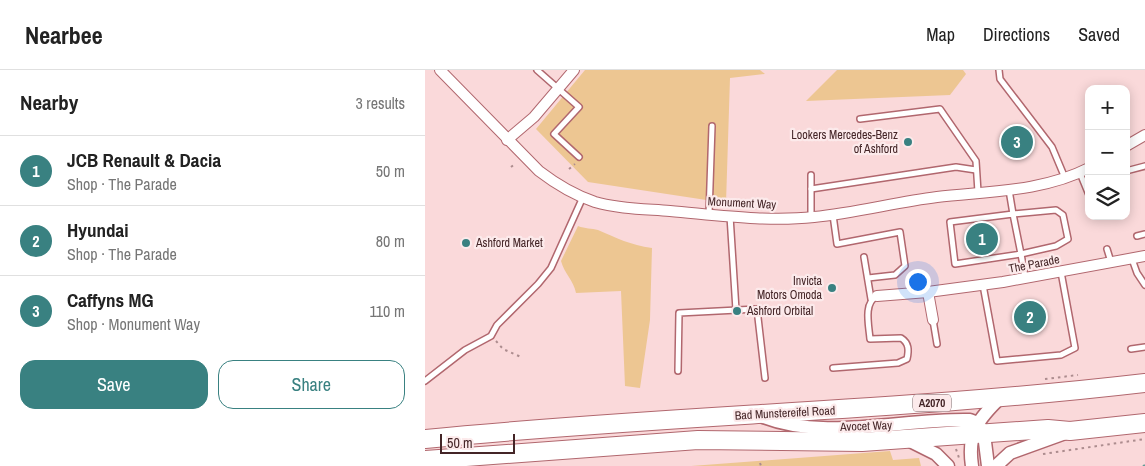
<!DOCTYPE html>
<html lang="en">
<head>
<meta charset="utf-8">
<style>
	:root { --surface:#fff; --page:#f2f2f2; --text:#222; --muted:#767676; --line:#e0e0e0; --accent:#398181 }
	body { margin:0; font-family:"Archivo Narrow",sans-serif; background:var(--page); color:var(--text) }
	.controls { position:absolute; right:15px; top:15px; display:grid; overflow:hidden; border-radius:10px; box-shadow:0 2px 12px #0003 }
	.controls button { width:45px; height:45px; display:grid; place-items:center; padding:0; border:0; border-bottom:1px solid var(--line); background:var(--surface); color:var(--text); font:25px sans-serif }
	.scale { position:absolute; left:15px; bottom:12px; width:75px; box-sizing:border-box; padding-left:5px; border:2px solid #442527; border-top:0; font-size:14px; line-height:18px; white-space:nowrap; color:#442527; -webkit-text-stroke:4px #fceaeb; paint-order:stroke }
	.you { position:absolute; left:492px; top:211px; width:18px; height:18px; margin:-12px; border:4px solid #fff; border-radius:50%; background:#1a73e8; box-shadow:0 0 0 8px #1a73e833 }
	.badge { display:grid; place-items:center; width:32px; height:32px; border-radius:50%; background:var(--accent); color:#fff; font-size:16px; font-weight:700 }
	.pin { position:absolute; translate:-50% -50%; border:2px solid #fff; box-shadow:0 1px 5px #0006 }
	.list { margin:0; padding:0; list-style:none }
	h2 { display:flex; justify-content:space-between; align-items:center; height:65px; margin:0; padding:0 20px; font-size:21px }
	h2 small { font-size:16px; font-weight:400; color:var(--muted) }
	.list li { display:grid; grid-template-columns:32px 1fr auto; gap:15px; align-items:center; box-sizing:border-box; height:70px; padding:0 20px; border-top:1px solid var(--line) }
	.list b { display:block; font-size:19px; white-space:nowrap }
	.list p { margin:0; font-size:16px; white-space:nowrap; color:var(--muted) }
	.list em { font-size:16px; font-style:normal; color:var(--muted) }
	.actions { display:flex; gap:10px; padding:15px 20px }
	.actions a { flex:1; padding:11px 0; border:1px solid var(--accent); border-radius:15px; text-align:center; font-size:18px; color:var(--accent) }
	.actions .main { background:var(--accent); color:#fff }
	.icon { flex:none; width:28px; height:28px; fill:none; stroke:currentColor; stroke-width:2; stroke-linecap:round; stroke-linejoin:round }
	.map { position:relative; flex:none; width:720px; height:396px; overflow:hidden }
	header { display:flex; align-items:center; gap:30px; box-sizing:border-box; height:70px; padding:0 25px; background:var(--surface); border-bottom:1px solid var(--line) }
	header strong { font-size:24px }
	nav { display:flex; gap:28px; margin-inline-start:auto; font-size:18px }
	main { display:flex }
	aside { flex:1; background:var(--surface) }
	.map>svg:first-child { display:block }
	.green { fill:#edc692 }
	.lines { fill:none; stroke-linecap:round; stroke-linejoin:round }
	.stream { stroke:#659b9a; stroke-width:3 }
	.service-casing { stroke:#b1676e; stroke-width:8 }
	.minor-casing { stroke:#b1676e; stroke-width:12 }
	.tertiary-casing { stroke:#b1676e; stroke-width:15 }
	.trunk-casing { stroke:#b1676e; stroke-width:20 }
	.path { stroke:#ac8c8e; stroke-width:2; stroke-dasharray:2.5 4; stroke-linecap:butt }
	.service { stroke:#fff; stroke-width:5 }
	.minor { stroke:#fff; stroke-width:10 }
	.tertiary { stroke:#fff; stroke-width:12 }
	.trunk { stroke:#fff; stroke-width:18 }
	.poi-dot { fill:#398181; stroke:#fceaeb; stroke-width:2 }
	.labels { text-anchor:middle; dominant-baseline:central; stroke-width:4.5; stroke-linejoin:round; paint-order:stroke }
	.shield { fill:#fceaeb; stroke:#7b6062; stroke-width:1 }
	.shield-label { font-size:11px; font-weight:bold; fill:#442527 }
	.poi-label { font-size:12px; fill:#442527; stroke:#fceaeb; text-anchor:end }
	.street-label { font-size:12px; fill:#442527; stroke:#fceaeb }
</style>
</head>
<body>
<header>
<strong>Nearbee</strong>
<nav><a>Map</a><a>Directions</a><a>Saved</a></nav>
</header>
<main>
<aside>
<h2>Nearby<small>3 results</small></h2>
<ul class="list">
<li><span class="badge">1</span><div><b>JCB Renault &amp; Dacia</b><p>Shop · The Parade</p></div><em>50 m</em></li>
<li><span class="badge">2</span><div><b>Hyundai</b><p>Shop · The Parade</p></div><em>80 m</em></li>
<li><span class="badge">3</span><div><b>Caffyns MG</b><p>Shop · Monument Way</p></div><em>110 m</em></li>
</ul>
<div class="actions"><a class="main">Save</a><a>Share</a></div>
</aside>
<div class="map">
<svg width="720" height="396" viewBox="0 0 720 396">
	<rect width="100%" height="100%" fill="#fad9da"/>
	<g class="green">
		<polygon points="160,0 335,0 340,4 305,8 301,133 163,112 111,59"/>
		<polygon points="412,0 538,0 541,4 525,25 381,31"/>
		<path d="M153,156C160,159 167,158 173,160C192,168 205,175 227,178L225,250L215,318L200,316L196,221L151,223C149,211 139,203 136,191Z"/>
		<polygon points="465,381 468,390 494,388 496,396 266,396"/>
	</g>
	<g class="lines">
		<polyline class="stream" points="719,396 720,396"/>
		<defs>
			<g id="service">
				<polyline points="112,0 154,37 129,64 154,87"/>
				<polyline points="574,0 575,9 627,77 640,108"/>
				<polyline points="435,49 515,39 551,91 553,122"/>
				<polyline points="701,101 720,96"/>
				<polyline points="655,103 664,125"/>
				<polyline points="386,119 531,97 551,100"/>
				<polyline points="584,120 588,144 631,140 638,145 643,169 631,176 596,184 600,207"/>
				<polyline points="284,144 287,56"/>
				<polygon points="588,144 596,184 530,194 525,152"/>
				<polyline points="408,145 412,174 475,162 480,196 470,205 443,208"/>
				<polyline points="305,146 311,240"/>
				<polyline points="386,147 386,105"/>
				<polyline points="712,166 720,164"/>
				<polyline points="682,179 686,192"/>
				<polyline points="439,187 446,229"/>
				<polyline points="707,189 712,203 720,215"/>
				<polyline points="558,215 572,291 636,285 650,278 636,202"/>
				<polyline points="508,250 512,274"/>
				<polyline points="706,279 720,277"/>
				<path d="M408,298L473,293L482,289C484,280 484,273 476,268L445,269C444,256 438,233 452,226"/>
				<polyline points="253,301 254,243 332,239 340,308"/>
				<polyline points="0,311 40,280 66,266 72,255 113,214 126,198 158,127"/>
			</g>
			<g id="minor">
				<path d="M15,0L114,101C131,114 149,125 170,132C194,139 221,139 245,141C292,145 342,152 389,147C431,143 471,132 512,127C563,121 617,122 664,98"/>
				<polyline points="82,70 109,47 149,0"/>
				<polyline points="701,76 720,65"/>
				<polyline points="503,222 508,250"/>
				<polyline points="452,226 503,222 578,212 720,186"/>
			</g>
			<g id="tertiary">
				<path d="M336,346C398,372 479,348 545,350L553,353L559,364L563,396"/>
				<polyline points="483,370 511,384 523,396"/>
				<path d="M547,396C542,363 553,349 576,327"/>
				<polyline points="571,396 585,383 643,362"/>
			</g>
			<g id="trunk">
				<path d="M0,369C240,345 481,341 720,313"/>
				<polyline points="0,390 273,370 437,372 623,359 645,361 720,353"/>
			</g>
		</defs>
		<use href="#service" class="service-casing"/>
		<use href="#minor" class="minor-casing"/>
		<use href="#tertiary" class="tertiary-casing"/>
		<use href="#trunk" class="trunk-casing"/>
		<g class="path">
			<polyline points="86,97 91,93"/>
			<polyline points="144,99 150,94"/>
			<polyline points="71,271 78,279 96,287"/>
			<polyline points="620,309 653,305"/>
			<polyline points="531,379 534,388"/>
			<polyline points="618,384 720,369"/>
			<polyline points="335,393 336,396"/>
		</g>
		<use href="#service" class="service"/>
		<use href="#minor" class="minor"/>
		<use href="#tertiary" class="tertiary"/>
		<use href="#trunk" class="trunk"/>
	</g>
	<g class="poi-dot">
		<circle cx="483" cy="72" r="5"/>
		<circle cx="41" cy="173" r="5"/>
		<circle cx="407" cy="218" r="5"/>
		<circle cx="312" cy="241" r="5"/>
	</g>
	<g class="labels">
		<rect class="shield" x="488" y="324.5" width="38" height="17" rx="4"/>
		<g class="shield-label">
			<text x="507" y="333">A2070</text>
		</g>
		<g class="poi-label">
			<text x="473" y="65">Lookers Mercedes-Benz<tspan x="473" dy="14">of Ashford</tspan></text>
			<text x="51" y="173" text-anchor="start">Ashford Market</text>
			<text x="397" y="211">Invicta<tspan x="397" dy="14">Motors Omoda</tspan></text>
			<text x="322" y="241" text-anchor="start">Ashford Orbital</text>
		</g>
		<g class="street-label">
			<text transform="translate(317 133) rotate(3)">Monument Way</text>
			<text transform="translate(609 194) rotate(-11)">The Parade</text>
			<text transform="translate(360 343) rotate(-3)">Bad Munstereifel Road</text>
			<text transform="translate(441 356) rotate(-2)">Avocet Way</text>
		</g>
	</g>
</svg>
<div class="controls">
<button>+</button>
<button>−</button>
<button><svg class="icon" aria-label="layers" viewBox="0 0 24 24"><path d="M12 4l9 5-9 5-9-5zM3 14l9 5 9-5"/></svg></button>
</div>
<div class="scale">50 m</div>
<div class="you"></div>
<div class="pin badge" style="left:557px;top:169px">1</div>
<div class="pin badge" style="left:605px;top:247px">2</div>
<div class="pin badge" style="left:592px;top:72px">3</div>
</div>
</main>
</body>
</html>
